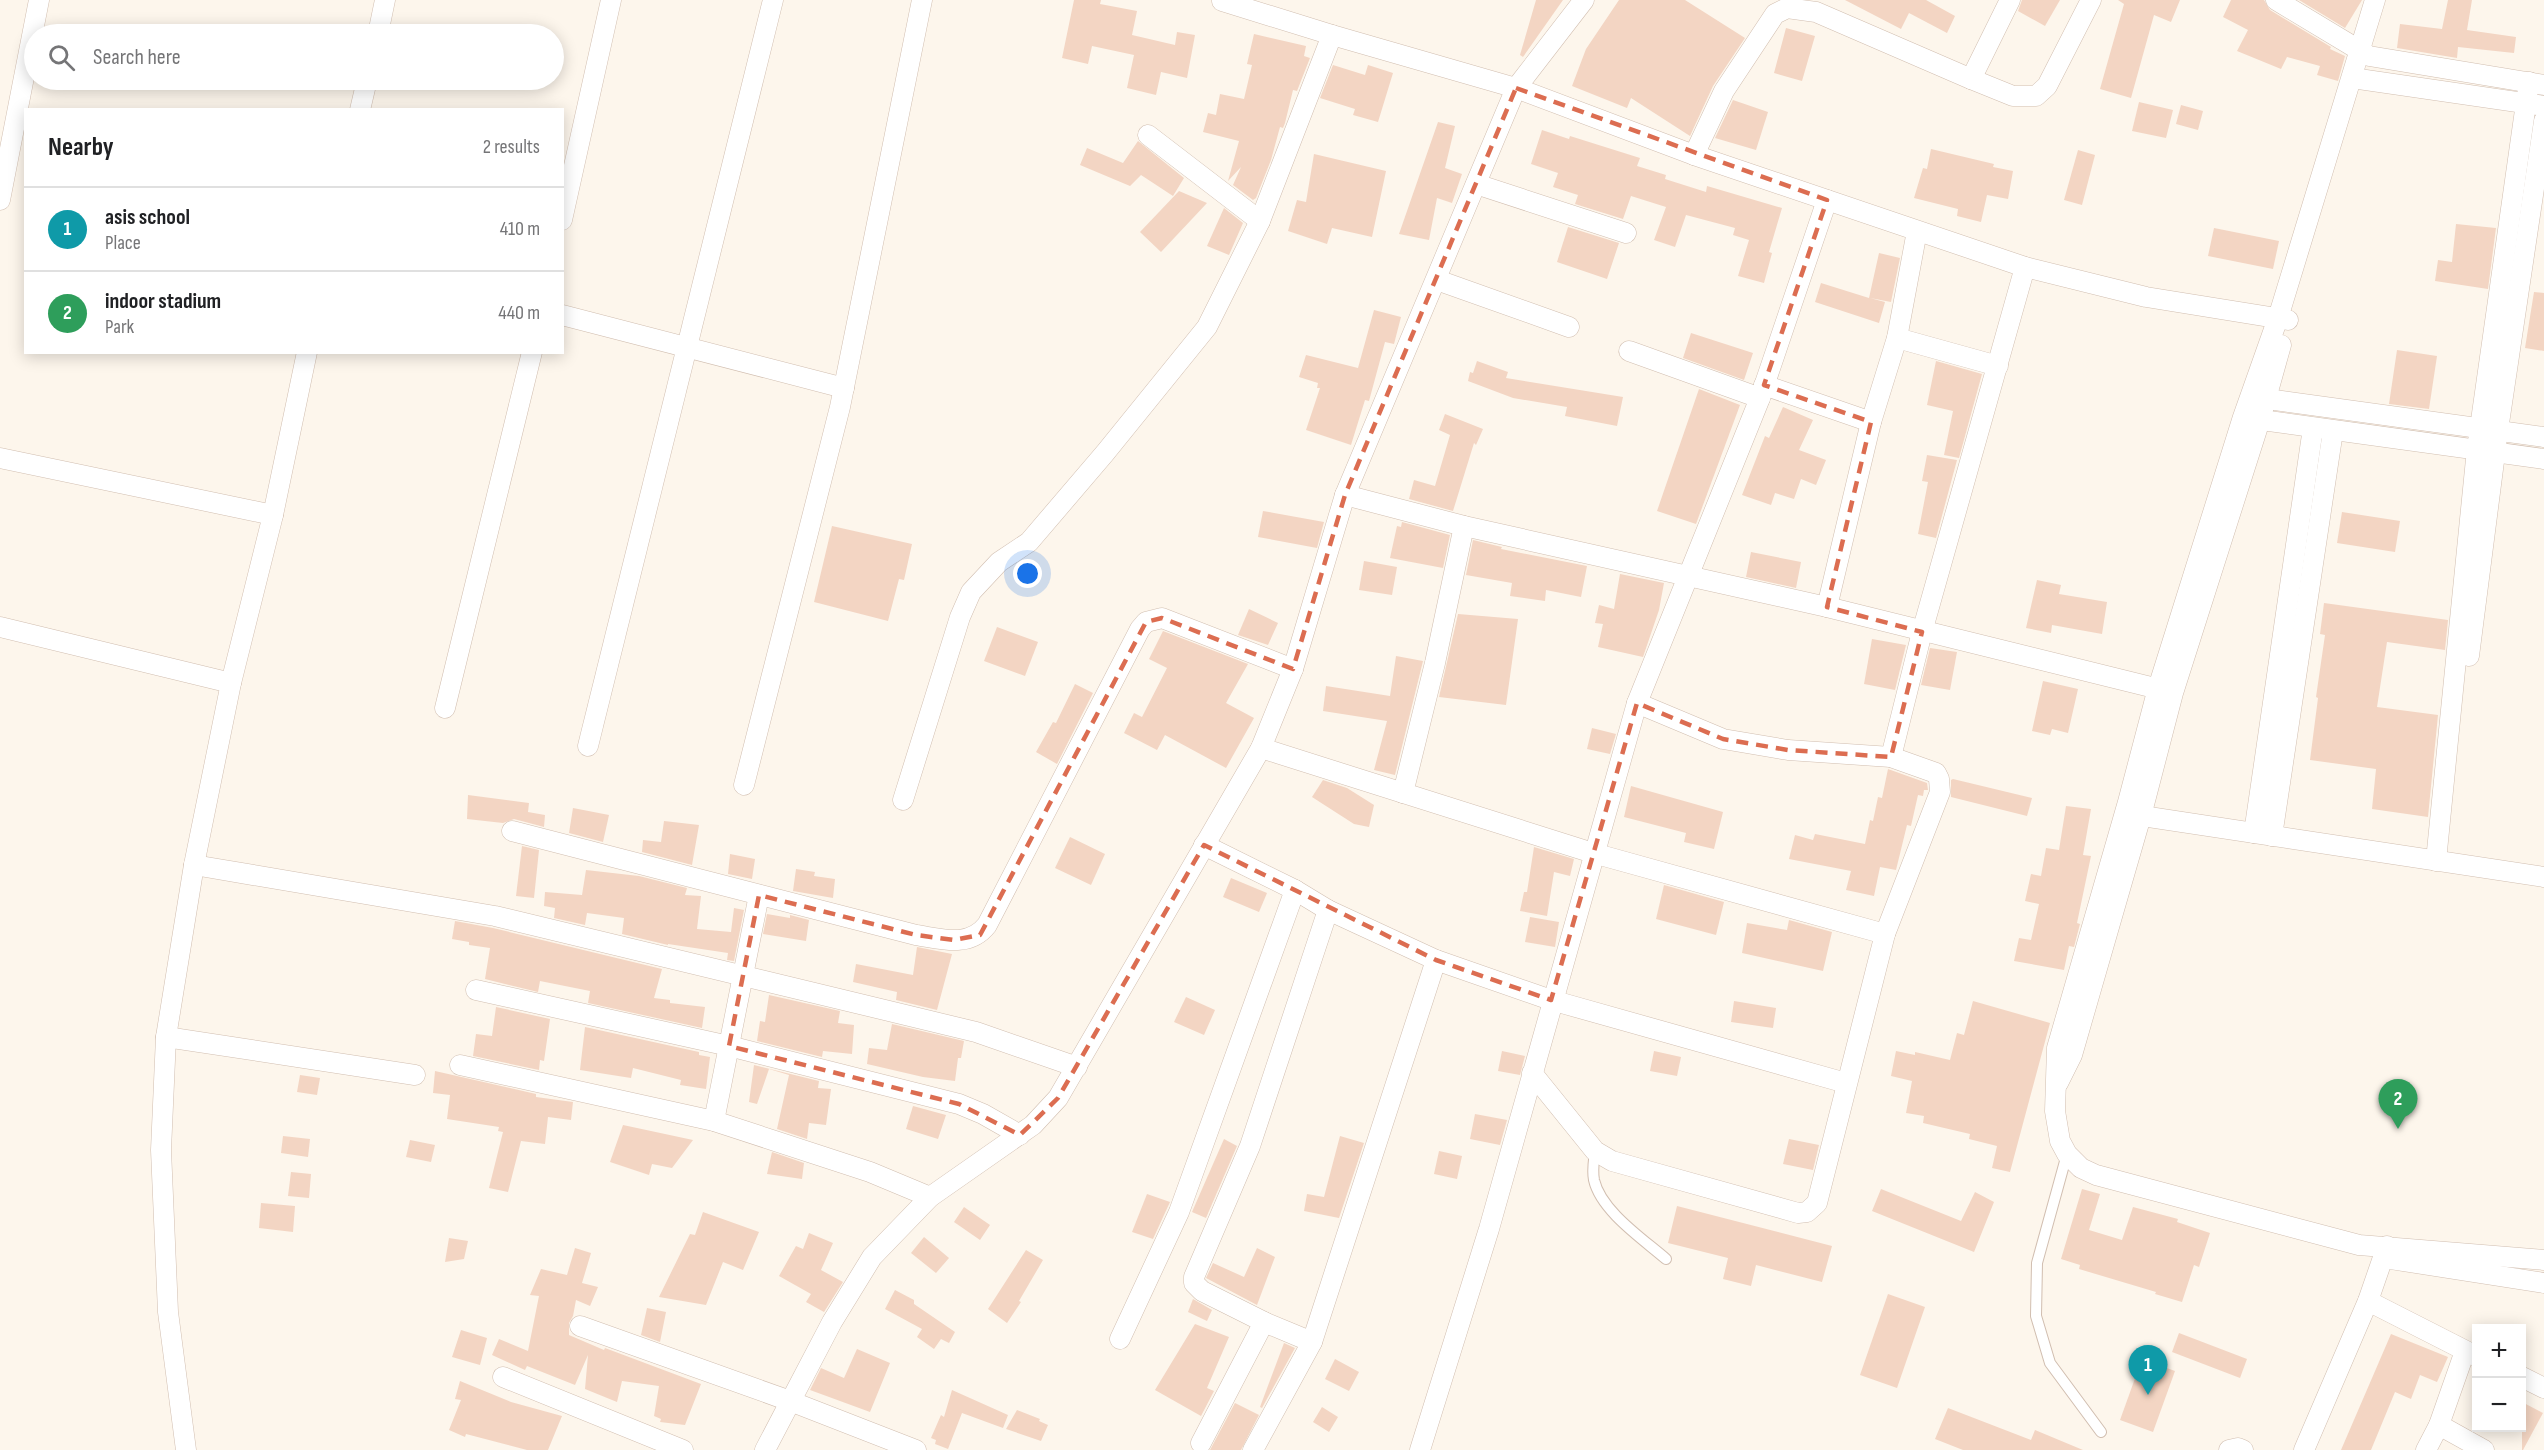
<!DOCTYPE html>
<html lang="en">
<head>
<meta charset="utf-8">
<style>
	:root { --surface:#fff; --page:#f2f2f2; --text:#202124; --muted:#757577; --line:#e0e0e0; --accent:#0f766e }
	body { margin:0; font-family:"Sofia Sans Condensed",sans-serif; background:var(--page); color:var(--text) }
	.controls { position:absolute; right:18px; bottom:18px; display:grid; overflow:hidden; border-radius:0px; box-shadow:0 3px 15px #0003 }
	.controls button { width:54px; height:54px; display:grid; place-items:center; padding:0; border:0; border-bottom:2px solid var(--line); background:var(--surface); color:var(--text); font:30px sans-serif }
	.you { position:absolute; left:1028px; top:574px; width:21px; height:21px; margin:-15px; border:4px solid #fff; border-radius:50%; background:#1a73e8; box-shadow:0 0 0 9px #1a73e833 }
	.badge { display:grid; place-items:center; width:39px; height:39px; border-radius:50%; background:var(--accent); color:#fff; font-size:20px; font-weight:700 }
	.pin { position:absolute; translate:-50% -50px; filter:drop-shadow(0 2px 3px #0008) }
	.pin::after { content:''; position:absolute; top:32px; width:21px; height:18px; background:inherit; clip-path:polygon(0 0,100% 0,50% 100%) }
	.list { margin:0; padding:0; list-style:none }
	h2 { display:flex; justify-content:space-between; align-items:center; height:78px; margin:0; padding:0 24px; font-size:26px }
	h2 small { font-size:20px; font-weight:400; color:var(--muted) }
	.list li { display:grid; grid-template-columns:39px 1fr auto; gap:18px; align-items:center; box-sizing:border-box; height:84px; padding:0 24px; border-top:2px solid var(--line) }
	.list b { display:block; font-size:22px; white-space:nowrap }
	.list p { margin:0; font-size:20px; white-space:nowrap; color:var(--muted) }
	.list em { font-size:20px; font-style:normal; color:var(--muted) }
	.icon { flex:none; width:33px; height:33px; fill:none; stroke:currentColor; stroke-width:2; stroke-linecap:round; stroke-linejoin:round }
	.map { position:relative; flex:none; width:2544px; height:1450px; overflow:hidden }
	.search { position:absolute; background:var(--surface); box-shadow:0 3px 15px #0003; left:24px; top:24px; width:540px; height:66px; display:flex; align-items:center; gap:15px; box-sizing:border-box; padding:0 21px; border-radius:33px; color:var(--muted); font-size:22px }
	.panel { position:absolute; background:var(--surface); box-shadow:0 3px 15px #0003; left:24px; top:108px; width:540px; height:246px; border-radius:0px }
	.map>svg:first-child { display:block }
	.building { fill:#f3d5c3 }
	.lines { fill:none; stroke-linecap:round; stroke-linejoin:round }
	.lane-casing { stroke:#d1beb0; stroke-width:12 }
	.street-casing { stroke:#d1beb0; stroke-width:21 }
	.lane { stroke:#fff; stroke-width:10 }
	.street { stroke:#fff; stroke-width:20 }
	.marked { fill:none; stroke:#dc6d51; stroke-width:4.5; stroke-dasharray:12 8; stroke-linejoin:round }
</style>
</head>
<body>
<div class="map">
<svg width="2544" height="1450" viewBox="0 0 2544 1450">
	<rect width="100%" height="100%" fill="#fdf6ec"/>
	<g class="building">
		<polygon points="1074,0 1101,0 1100,4 1137,11 1132,35 1175,45 1177,32 1195,35 1187,78 1161,72 1156,95 1127,88 1134,55 1092,46 1088,64 1062,58"/>
		<polygon points="1536,0 1563,0 1523,57 1520,55"/>
		<polygon points="1619,0 1685,0 1745,38 1713,86 1690,136 1631,98 1627,108 1572,86 1586,49"/>
		<polygon points="1845,0 1926,0 1955,16 1947,33 1909,13 1901,29"/>
		<polygon points="2022,0 2060,0 2045,26 2018,11"/>
		<polygon points="2118,0 2180,0 2171,22 2154,15 2131,98 2100,89 2124,4"/>
		<polygon points="2231,0 2264,0 2270,10 2331,47 2330,49 2345,56 2338,81 2317,75 2320,66 2287,57 2281,69 2237,51 2248,30 2223,17"/>
		<polygon points="2299,0 2362,0 2345,28"/>
		<polygon points="2448,0 2472,0 2467,30 2516,37 2514,53 2458,47 2457,58 2397,48 2400,24 2442,29"/>
		<polygon points="1786,28 1815,36 1802,81 1774,73"/>
		<polygon points="1254,34 1306,46 1304,56 1310,58 1297,91 1293,90 1285,123 1283,128 1280,127 1271,160 1256,198 1253,200 1233,185 1241,167 1228,181 1239,141 1203,132 1208,113 1216,115 1220,94 1244,99 1252,65 1247,64"/>
		<polygon points="1333,65 1365,75 1368,65 1393,73 1378,122 1353,115 1355,109 1320,98"/>
		<polygon points="1733,100 1768,112 1756,150 1715,138"/>
		<polygon points="2139,102 2173,110 2166,138 2132,131"/>
		<polygon points="2181,105 2203,111 2198,130 2176,124"/>
		<polygon points="1438,122 1455,126 1445,168 1462,174 1452,203 1437,198 1429,240 1399,234"/>
		<polygon points="1542,130 1569,139 1570,136 1640,158 1637,166 1666,175 1665,179 1706,192 1707,186 1782,208 1769,252 1772,253 1764,283 1738,276 1749,240 1733,235 1735,228 1686,215 1675,247 1654,240 1666,207 1631,196 1623,219 1575,204 1578,195 1553,187 1558,173 1531,164"/>
		<polygon points="1138,141 1184,178 1173,196 1141,175 1130,186 1080,165 1087,148 1123,163"/>
		<polygon points="1931,149 1994,164 1993,167 2013,171 2008,199 1987,195 1981,222 1957,216 1958,209 1914,198 1923,168 1927,169"/>
		<polygon points="2078,150 2095,155 2082,205 2064,200"/>
		<polygon points="1314,154 1386,171 1372,237 1332,228 1327,244 1288,231 1297,200 1306,202"/>
		<polygon points="1179,191 1207,203 1161,252 1140,232"/>
		<polygon points="1224,208 1243,223 1229,255 1207,246"/>
		<polygon points="2456,224 2496,228 2488,289 2435,281 2438,260 2452,262"/>
		<polygon points="1568,227 1619,243 1607,279 1557,262"/>
		<polygon points="2214,228 2279,241 2273,269 2208,256"/>
		<polygon points="1879,253 1900,258 1891,302 1870,298 1885,302 1879,323 1815,302 1821,283 1869,298"/>
		<polygon points="2534,292 2544,293 2544,351 2525,348"/>
		<polygon points="1374,310 1401,317 1394,344 1385,342 1369,401 1365,400 1351,445 1306,430 1320,388 1317,388 1318,383 1299,377 1306,355 1358,368"/>
		<polygon points="1691,333 1753,353 1744,380 1683,358"/>
		<polygon points="2397,350 2437,356 2429,409 2389,404"/>
		<polygon points="1477,361 1508,372 1506,378 1623,397 1617,426 1565,416 1567,407 1513,398 1468,381 1470,372 1473,373"/>
		<polygon points="1936,361 1982,374 1959,458 1944,455 1953,411 1927,405"/>
		<polygon points="1699,389 1740,405 1696,524 1657,511"/>
		<polygon points="1783,407 1813,420 1799,450 1826,460 1816,485 1801,479 1794,499 1775,493 1771,505 1742,495 1765,436 1769,438"/>
		<polygon points="1445,414 1483,429 1476,445 1474,443 1453,511 1409,499 1414,480 1435,486 1450,435 1439,430"/>
		<polygon points="1927,455 1957,460 1936,538 1918,534 1928,482 1922,481"/>
		<polygon points="1263,511 1324,522 1317,548 1258,537"/>
		<polygon points="2342,512 2400,521 2395,552 2337,543"/>
		<polygon points="1402,522 1450,535 1443,568 1390,558 1397,526 1401,527"/>
		<polygon points="832,526 912,544 904,580 899,579 888,621 814,602"/>
		<polygon points="1473,540 1502,547 1501,549 1587,566 1581,597 1546,590 1545,601 1510,596 1512,583 1466,575"/>
		<polygon points="1751,552 1801,562 1796,588 1746,577"/>
		<polygon points="1364,561 1397,567 1392,595 1359,590"/>
		<polygon points="1620,574 1664,583 1659,610 1643,657 1598,647 1603,624 1595,623 1599,605 1614,609"/>
		<polygon points="2037,580 2061,585 2059,594 2107,602 2102,634 2052,625 2051,633 2026,628"/>
		<polygon points="2324,603 2448,620 2445,650 2387,642 2377,707 2438,715 2428,817 2372,809 2376,769 2310,760 2318,698 2316,697 2325,635 2320,634"/>
		<polygon points="1249,609 1278,623 1268,645 1238,635"/>
		<polygon points="1458,614 1518,619 1506,705 1439,697"/>
		<polygon points="997,627 1038,642 1025,676 984,661"/>
		<polygon points="1163,631 1248,664 1226,703 1254,718 1226,768 1165,735 1157,750 1124,733 1134,713 1142,717 1167,668 1149,659"/>
		<polygon points="1872,639 1906,645 1895,690 1864,684"/>
		<polygon points="1930,648 1957,652 1950,690 1921,685"/>
		<polygon points="1396,656 1423,661 1395,775 1374,770 1387,721 1323,711 1326,686 1390,696"/>
		<polygon points="2043,681 2078,689 2068,733 2052,729 2050,735 2032,731"/>
		<polygon points="1075,684 1093,693 1057,764 1036,752 1053,722 1056,723"/>
		<polygon points="1592,728 1616,734 1610,754 1587,749"/>
		<polygon points="1888,769 1927,783 1928,790 1924,790 1923,796 1918,795 1911,826 1907,825 1896,870 1880,867 1874,896 1846,890 1851,871 1789,859 1795,835 1813,840 1815,834 1865,844 1870,820 1873,821 1878,797 1882,798"/>
		<polygon points="1953,779 2032,798 2027,816 1951,797 1951,780"/>
		<polygon points="1323,780 1347,788 1374,805 1369,827 1354,824 1312,797"/>
		<polygon points="1631,786 1723,812 1714,849 1684,842 1686,833 1624,817"/>
		<polygon points="468,795 529,803 528,812 545,815 544,827 514,819 503,823 467,819"/>
		<polygon points="2066,806 2091,809 2083,855 2091,856 2077,923 2080,924 2074,947 2069,946 2064,970 2014,961 2019,938 2031,940 2039,904 2025,901 2031,874 2041,876 2046,848 2059,850"/>
		<polygon points="573,808 609,815 603,842 569,833"/>
		<polygon points="664,821 699,825 692,865 642,852 643,840 661,842"/>
		<polygon points="1070,837 1105,854 1091,885 1055,868"/>
		<polygon points="522,846 539,850 534,898 516,896"/>
		<polygon points="1534,847 1574,859 1570,876 1554,872 1547,916 1520,911 1524,892 1527,892"/>
		<polygon points="730,854 755,859 752,879 728,874"/>
		<polygon points="796,869 815,872 814,876 835,879 833,898 793,891"/>
		<polygon points="586,870 639,876 687,888 685,895 701,896 697,929 731,932 734,908 744,910 734,961 727,960 728,953 668,944 668,945 622,934 624,918 587,913 585,925 554,918 555,908 544,906 545,892 582,895"/>
		<polygon points="1231,878 1267,893 1259,912 1223,897"/>
		<polygon points="1664,885 1724,902 1716,935 1656,919"/>
		<polygon points="767,914 790,918 790,915 809,920 806,941 763,934"/>
		<polygon points="1530,917 1559,922 1555,947 1525,942"/>
		<polygon points="1789,920 1832,932 1823,971 1742,953 1747,923 1787,930"/>
		<polygon points="455,921 493,928 662,969 654,998 670,1000 670,1003 705,1007 702,1028 588,1003 590,991 540,981 538,992 485,979 490,948 469,945 469,942 452,939"/>
		<polygon points="917,947 952,954 937,1010 896,1000 897,992 853,982 856,964 913,975"/>
		<polygon points="769,995 840,1011 838,1023 854,1025 852,1054 823,1051 822,1057 757,1041 760,1021 765,1022"/>
		<polygon points="1186,997 1215,1010 1204,1035 1174,1022"/>
		<polygon points="1734,1001 1776,1008 1773,1028 1731,1022"/>
		<polygon points="1973,1001 2050,1023 2010,1172 1992,1168 1997,1146 1969,1139 1970,1134 1923,1123 1924,1116 1906,1113 1912,1081 1891,1076 1896,1051 1915,1055 1915,1052 1950,1060 1957,1033 1964,1035"/>
		<polygon points="496,1007 550,1019 544,1061 540,1060 539,1070 473,1056 476,1034 492,1036"/>
		<polygon points="892,1024 964,1041 961,1058 958,1058 955,1081 923,1077 867,1064 869,1048 887,1050"/>
		<polygon points="585,1027 699,1052 699,1055 710,1057 706,1089 680,1085 681,1080 633,1068 631,1078 580,1070"/>
		<polygon points="1502,1051 1525,1056 1520,1075 1498,1071"/>
		<polygon points="1654,1051 1681,1057 1677,1076 1650,1071"/>
		<polygon points="754,1065 819,1081 818,1088 831,1089 826,1125 809,1123 807,1139 777,1129 789,1075 769,1069 757,1104 749,1102"/>
		<polygon points="435,1071 536,1094 536,1097 573,1102 571,1120 548,1117 545,1144 521,1141 508,1192 489,1188 503,1132 498,1131 499,1127 447,1119 450,1095 433,1093"/>
		<polygon points="300,1075 320,1078 317,1095 297,1092"/>
		<polygon points="913,1106 946,1115 938,1139 906,1129"/>
		<polygon points="1475,1114 1507,1120 1500,1145 1470,1139"/>
		<polygon points="623,1125 693,1140 672,1168 652,1164 649,1175 610,1162"/>
		<polygon points="283,1136 310,1139 308,1157 281,1153"/>
		<polygon points="1340,1136 1364,1143 1339,1218 1304,1211 1307,1194 1324,1197"/>
		<polygon points="1224,1139 1237,1146 1206,1218 1192,1212"/>
		<polygon points="1789,1139 1819,1145 1813,1170 1783,1164"/>
		<polygon points="410,1140 435,1145 431,1162 406,1157"/>
		<polygon points="1439,1151 1462,1156 1457,1179 1434,1174"/>
		<polygon points="772,1152 804,1163 802,1179 767,1174"/>
		<polygon points="291,1172 311,1174 309,1198 288,1196"/>
		<polygon points="1881,1189 1961,1221 1975,1192 1994,1202 1974,1252 1872,1211"/>
		<polygon points="2082,1189 2100,1194 2089,1230 2122,1240 2133,1207 2178,1219 2177,1222 2210,1233 2199,1267 2194,1265 2182,1302 2155,1294 2156,1292 2079,1269 2080,1265 2061,1259"/>
		<polygon points="1147,1194 1170,1202 1153,1239 1132,1232"/>
		<polygon points="261,1203 295,1206 293,1232 259,1228"/>
		<polygon points="1677,1206 1832,1246 1822,1282 1756,1265 1751,1286 1723,1279 1728,1258 1668,1243"/>
		<polygon points="964,1207 990,1225 980,1240 954,1222"/>
		<polygon points="703,1212 759,1232 743,1270 723,1262 706,1305 659,1297 690,1234 695,1235"/>
		<polygon points="809,1233 833,1243 821,1270 843,1282 824,1312 806,1302 811,1294 779,1276 796,1246 803,1249"/>
		<polygon points="924,1237 949,1258 936,1273 911,1253"/>
		<polygon points="449,1238 468,1241 464,1259 445,1262"/>
		<polygon points="575,1248 591,1253 582,1283 598,1287 590,1306 576,1300 573,1316 569,1323 569,1335 604,1350 605,1348 701,1384 685,1425 660,1422 661,1419 654,1416 659,1386 622,1381 617,1402 585,1389 588,1355 575,1385 527,1366 525,1370 492,1355 499,1339 528,1351 539,1296 530,1295 541,1269 567,1275"/>
		<polygon points="1257,1248 1275,1257 1257,1305 1206,1278 1213,1263 1244,1277"/>
		<polygon points="1026,1250 1043,1260 1019,1301 1021,1302 1007,1323 988,1309"/>
		<polygon points="895,1290 914,1300 914,1304 955,1332 949,1343 941,1339 934,1349 917,1337 922,1329 885,1309"/>
		<polygon points="1888,1294 1925,1307 1897,1388 1860,1375"/>
		<polygon points="1193,1299 1212,1310 1207,1321 1188,1312"/>
		<polygon points="647,1308 666,1312 660,1342 641,1335"/>
		<polygon points="1195,1324 1229,1337 1207,1388 1214,1391 1201,1416 1155,1390"/>
		<polygon points="461,1330 487,1338 480,1365 452,1357"/>
		<polygon points="2179,1333 2247,1359 2240,1378 2172,1352"/>
		<polygon points="2391,1334 2448,1357 2437,1382 2420,1375 2411,1399 2395,1392 2371,1450 2341,1450"/>
		<polygon points="1284,1343 1295,1348 1262,1408 1260,1407"/>
		<polygon points="857,1349 890,1363 870,1412 810,1390 821,1368 844,1378"/>
		<polygon points="1335,1359 1359,1372 1349,1391 1325,1379"/>
		<polygon points="2142,1359 2175,1371 2153,1432 2120,1420"/>
		<polygon points="460,1381 511,1402 562,1416 548,1450 527,1450 466,1434 465,1437 449,1430 461,1400 455,1399"/>
		<polygon points="952,1390 1008,1415 1003,1428 962,1413 948,1449 935,1444 936,1440 931,1438 941,1415 944,1417"/>
		<polygon points="2522,1402 2543,1413 2523,1450 2522,1450"/>
		<polygon points="1235,1403 1259,1415 1241,1450 1210,1450"/>
		<polygon points="1322,1407 1338,1417 1329,1432 1313,1422"/>
		<polygon points="1948,1408 2031,1440 2035,1430 2083,1450 1963,1450 1935,1439"/>
		<polygon points="1017,1410 1040,1419 1039,1421 1048,1425 1041,1441 1006,1429"/>
	</g>
	<g class="lines">
		<defs>
			<g id="lane">
				<path d="M1595,1151C1594,1161 1592,1170 1594,1180C1601,1211 1643,1239 1666,1259"/>
				<polyline points="2067,1154 2037,1263 2036,1316 2050,1363 2101,1432"/>
			</g>
			<g id="street">
				<polyline points="2276,0 2369,56 2544,85"/>
				<polyline points="2375,0 2278,318 2243,417 2158,688 2128,802 2057,1048 2055,1111 2060,1141 2067,1154 2081,1168 2096,1175 2359,1245 2544,1260"/>
				<polyline points="1222,1 1332,35 1516,88 1694,155 2025,267 2146,297 2288,320"/>
				<polyline points="378,34 385,0"/>
				<polyline points="2352,78 2544,106"/>
				<polyline points="1971,79 2013,96 2036,96 2047,86 2091,0"/>
				<polyline points="360,110 367,80"/>
				<polyline points="1148,135 1260,221"/>
				<polyline points="1694,155 1724,91 1775,14 1787,8 1816,12 1971,79 2010,0"/>
				<polyline points="1476,184 1626,233"/>
				<polyline points="0,200 39,0"/>
				<polyline points="562,220 611,0"/>
				<polyline points="1437,280 1569,327"/>
				<polyline points="562,315 844,388"/>
				<polyline points="1897,338 1998,366"/>
				<polyline points="1629,351 1760,398"/>
				<polyline points="1764,385 1871,422"/>
				<polyline points="2253,397 2544,437"/>
				<polyline points="2247,418 2544,459"/>
				<polyline points="0,458 273,515"/>
				<polyline points="1345,495 1464,526 1827,607 2171,692"/>
				<polyline points="1827,607 1871,422 1897,338 1917,231"/>
				<polyline points="0,627 231,683"/>
				<polyline points="2469,656 2498,430 2544,121"/>
				<polyline points="445,708 532,352"/>
				<polyline points="588,746 773,0"/>
				<polyline points="1261,748 1593,853 1885,934"/>
				<polyline points="1891,757 1922,632 2025,267"/>
				<polyline points="744,785 840,407 922,0"/>
				<polyline points="1403,793 1435,663 1464,526"/>
				<polyline points="903,800 960,617 971,592 999,562 1029,542 1105,453 1207,327 1260,221 1332,35"/>
				<polyline points="2129,814 2544,877"/>
				<path d="M512,831L916,935C942,939 969,948 987,925L1140,629L1146,622L1162,618L1293,669"/>
				<polyline points="2254,833 2313,428"/>
				<polyline points="2272,836 2333,431"/>
				<polyline points="1204,845 1295,890 1328,910 1436,960 1551,1000 1846,1083"/>
				<polyline points="2436,861 2477,449 2529,82"/>
				<polyline points="194,865 495,916 976,1032 1077,1067"/>
				<polyline points="476,990 729,1046 959,1104 983,1114 1020,1135"/>
				<polyline points="166,1037 415,1075"/>
				<polyline points="460,1065 714,1121 870,1172 930,1197"/>
				<polyline points="1532,1073 1595,1151 1612,1161 1798,1213 1807,1212 1817,1203 1885,934 1940,792 1939,779 1936,773 1891,757 1788,750 1723,739 1637,703"/>
				<polyline points="2058,1083 2072,1055 2141,816 2173,693 2260,420 2281,345"/>
				<polyline points="714,1121 759,895"/>
				<polyline points="2384,1258 2544,1283"/>
				<polyline points="2368,1301 2476,1356"/>
				<polyline points="580,1326 790,1401 916,1450"/>
				<polyline points="1120,1339 1179,1212 1295,890"/>
				<polyline points="1312,1342 1436,960"/>
				<polyline points="503,1377 683,1450"/>
				<polyline points="2522,1377 2544,1388"/>
				<polyline points="2439,1425 2484,1450"/>
				<polyline points="1201,1443 1264,1322"/>
				<polyline points="186,1450 168,1312 161,1150 166,1037 194,865 231,683 273,515 307,352"/>
				<polyline points="765,1450 832,1322 872,1257 930,1197 1033,1125 1058,1098 1261,748 1293,669 1345,495 1516,88 1584,0"/>
				<polyline points="1253,1450 1312,1342 1264,1322 1202,1291 1194,1283 1194,1277 1250,1146 1328,910"/>
				<polyline points="1420,1450 1489,1229 1637,703 1760,398 1827,200"/>
				<polyline points="2229,1450 2238,1448 2243,1450"/>
				<polyline points="2304,1450 2368,1301 2387,1246"/>
				<polyline points="2426,1450 2439,1425 2465,1351"/>
			</g>
		</defs>
		<use href="#lane" class="lane-casing"/>
		<use href="#street" class="street-casing"/>
		<use href="#lane" class="lane"/>
		<use href="#street" class="street"/>
	</g>
	<path class="marked" d="M1516,88L1827,200L1764,385L1871,422L1827,607L1922,632L1891,757L1788,750L1723,739L1637,703L1551,1000L1436,960L1204,845L1058,1098L1020,1135L959,1104L729,1046L759,895L916,935L954,940L980,935L1146,622L1162,618L1293,669L1345,495Z"/>
</svg>
<div class="controls">
<button>+</button>
<button>−</button>
</div>
<div class="you"></div>
<div class="pin badge" style="left:2148px;top:1395px;background:#0f9aa8">1</div>
<div class="pin badge" style="left:2398px;top:1129px;background:#2e9e5b">2</div>
<div class="search"><svg class="icon" aria-label="search" viewBox="0 0 24 24"><circle cx="10" cy="10" r="6"/><path d="M15 15l6 6"/></svg>Search here</div>
<section class="panel">
<h2>Nearby<small>2 results</small></h2>
<ul class="list">
<li><span class="badge" style="background:#0f9aa8">1</span><div><b>asis school</b><p>Place</p></div><em>410 m</em></li>
<li><span class="badge" style="background:#2e9e5b">2</span><div><b>indoor stadium</b><p>Park</p></div><em>440 m</em></li>
</ul>
</section>
</div>
</body>
</html>
